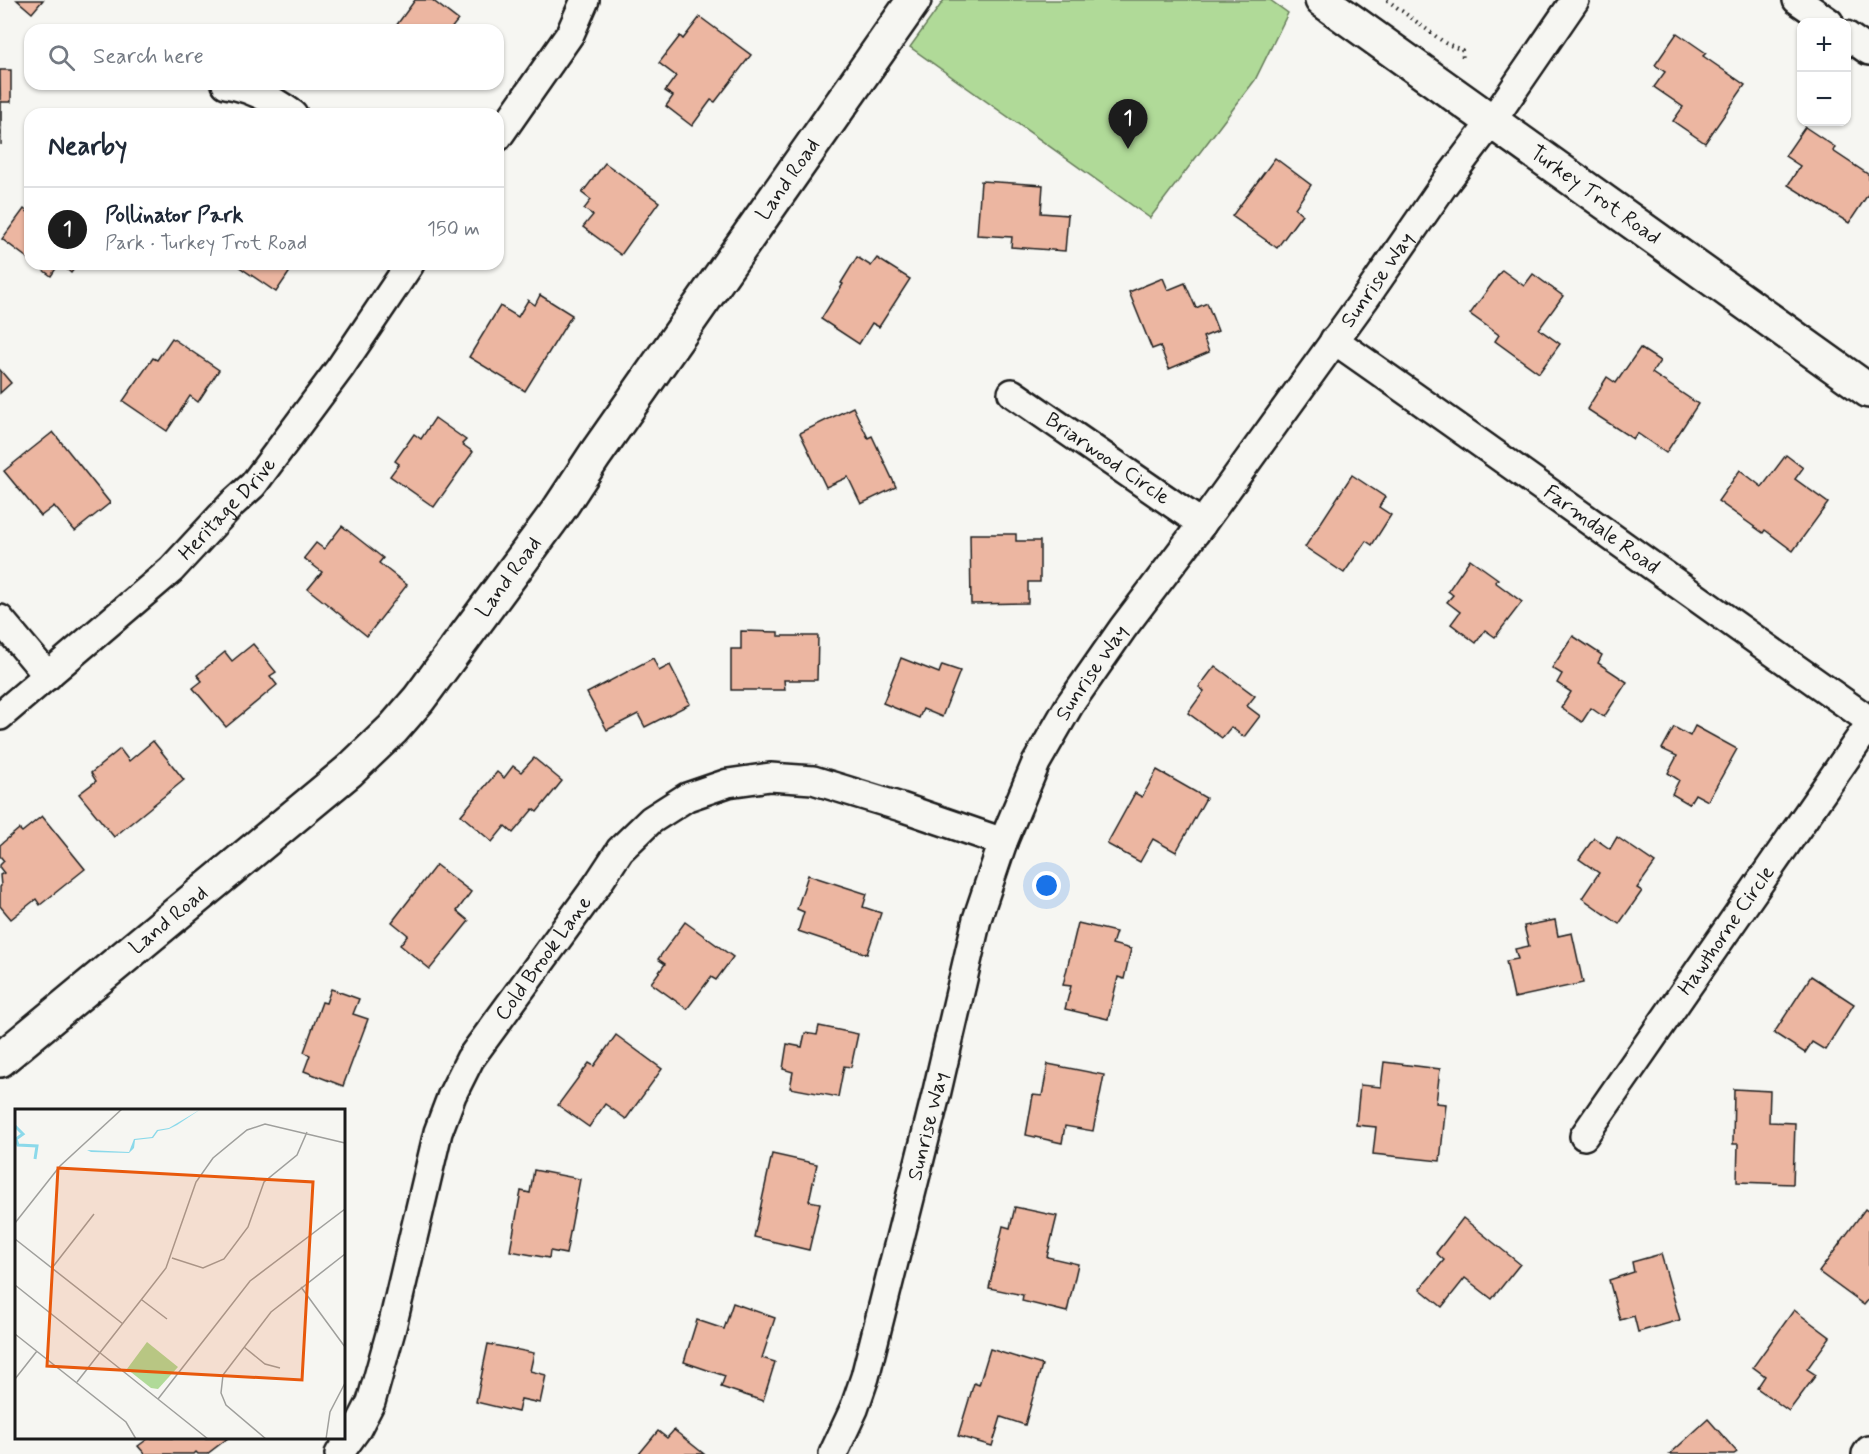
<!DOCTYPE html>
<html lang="en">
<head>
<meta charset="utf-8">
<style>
	:root { --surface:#fff; --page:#f6f6f7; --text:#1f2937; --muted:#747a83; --line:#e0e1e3; --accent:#1c1c1c }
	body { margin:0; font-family:Mynerve,sans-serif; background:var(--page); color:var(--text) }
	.controls { position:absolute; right:18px; top:18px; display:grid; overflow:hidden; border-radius:12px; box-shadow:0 2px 4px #0004 }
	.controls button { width:54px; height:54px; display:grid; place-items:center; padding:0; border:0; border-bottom:2px solid var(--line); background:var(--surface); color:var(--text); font:30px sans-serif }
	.you { position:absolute; left:1047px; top:886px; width:21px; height:21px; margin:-15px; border:4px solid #fff; border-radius:50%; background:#1a73e8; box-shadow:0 0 0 9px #1a73e833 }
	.badge { display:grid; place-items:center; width:39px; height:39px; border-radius:50%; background:var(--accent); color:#fff; font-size:20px; font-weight:700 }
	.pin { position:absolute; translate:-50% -50px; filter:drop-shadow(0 2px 3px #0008) }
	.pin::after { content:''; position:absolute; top:32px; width:21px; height:18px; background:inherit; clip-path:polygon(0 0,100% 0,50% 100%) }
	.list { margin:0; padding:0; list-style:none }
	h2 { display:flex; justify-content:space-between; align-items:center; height:78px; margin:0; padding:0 24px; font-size:26px }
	h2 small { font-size:20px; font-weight:400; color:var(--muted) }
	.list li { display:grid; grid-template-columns:39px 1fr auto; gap:18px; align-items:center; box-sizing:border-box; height:84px; padding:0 24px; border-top:2px solid var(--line) }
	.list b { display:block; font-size:22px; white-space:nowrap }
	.list p { margin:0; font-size:20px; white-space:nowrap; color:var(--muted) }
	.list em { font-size:20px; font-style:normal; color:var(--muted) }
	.icon { flex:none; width:33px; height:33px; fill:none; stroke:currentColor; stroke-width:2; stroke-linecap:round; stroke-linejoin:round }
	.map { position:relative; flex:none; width:1869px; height:1454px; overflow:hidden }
	.search { position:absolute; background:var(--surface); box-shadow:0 2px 4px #0004; left:24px; top:24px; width:480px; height:66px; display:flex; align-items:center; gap:15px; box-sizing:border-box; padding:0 21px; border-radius:18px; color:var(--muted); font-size:22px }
	.panel { position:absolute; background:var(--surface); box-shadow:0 2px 4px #0004; left:24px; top:108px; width:480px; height:162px; border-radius:18px }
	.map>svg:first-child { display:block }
	.green { fill:#b0da98; stroke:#667b5a; stroke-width:1.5 }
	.building { fill:#ecb6a1; stroke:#1c1c1c; stroke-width:1.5 }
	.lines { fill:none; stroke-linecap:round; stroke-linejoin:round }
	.street-casing { stroke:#1c1c1c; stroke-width:32 }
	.secondary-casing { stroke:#1c1c1c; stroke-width:38 }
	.path { stroke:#1c1c1c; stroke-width:4; stroke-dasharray:1.5 4.5; stroke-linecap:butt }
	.street { stroke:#f6f6f2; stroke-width:27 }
	.secondary { stroke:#f6f6f2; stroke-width:33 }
	.labels { text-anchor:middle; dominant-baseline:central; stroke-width:5; stroke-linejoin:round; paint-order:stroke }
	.street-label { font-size:21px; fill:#1c1c1c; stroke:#f6f6f2 }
	.inset-river { fill:none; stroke:#8bd9ea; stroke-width:3 }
	.inset-road { fill:none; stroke:#9f9f9c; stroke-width:1.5 }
	.view { fill:#e8590c; fill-opacity:0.15; stroke:#e8590c; stroke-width:3 }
	.inset-edge { fill:none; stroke:#1c1c1c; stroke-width:3 }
</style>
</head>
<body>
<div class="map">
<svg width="1869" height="1454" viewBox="0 0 1869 1454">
	<rect width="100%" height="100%" fill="#f6f6f2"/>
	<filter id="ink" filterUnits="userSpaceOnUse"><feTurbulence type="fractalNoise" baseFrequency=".0167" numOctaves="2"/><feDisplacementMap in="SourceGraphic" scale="12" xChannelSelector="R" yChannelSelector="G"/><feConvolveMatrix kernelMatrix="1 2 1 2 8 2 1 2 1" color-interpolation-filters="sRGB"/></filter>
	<g filter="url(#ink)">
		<polygon class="green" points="944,0 1270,0 1288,13 1255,80 1150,218 910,47"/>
		<g class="building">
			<polygon points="17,0 43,0 32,13"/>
			<polygon points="415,0 432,0 458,20 450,30 393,30"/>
			<polygon points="700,17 751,55 715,102 711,100 692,126 666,106 673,96 665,91 676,76 659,63 680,36 683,39"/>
			<polygon points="1677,33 1706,53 1703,56 1745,85 1705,143 1673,121 1683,107 1654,87 1665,72 1655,65"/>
			<polygon points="0,70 11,70 11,102 1,102 1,145"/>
			<polygon points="1805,127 1835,147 1833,151 1869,175 1869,193 1849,223 1788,185 1800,166 1785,156"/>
			<polygon points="1275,158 1311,185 1295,208 1302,214 1277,248 1232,216"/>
			<polygon points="605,163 659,202 621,255 583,227 593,215 584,209 591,200 582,193"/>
			<polygon points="981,181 1043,185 1041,213 1068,215 1065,251 1011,247 1012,237 977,235"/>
			<polygon points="24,209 30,214 30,260 2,239"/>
			<polygon points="857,257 871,266 877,258 910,279 879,327 872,323 859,344 821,319 843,284 841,283"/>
			<polygon points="35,264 59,264 51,276"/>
			<polygon points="61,264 78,264 71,273"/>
			<polygon points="235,264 295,264 276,292"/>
			<polygon points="1502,270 1524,286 1533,274 1563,296 1539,329 1560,344 1539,373 1495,341 1499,335 1470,314"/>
			<polygon points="1163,278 1168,290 1185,283 1196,308 1207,303 1218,331 1203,337 1209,352 1169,369 1160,346 1152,349 1129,292"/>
			<polygon points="540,295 572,315 525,391 469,357 500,306 518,317 528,300 535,305"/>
			<polygon points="172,338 219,370 198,402 190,396 167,431 123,401 153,358 157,360"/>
			<polygon points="1640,348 1660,361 1652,373 1698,404 1666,453 1637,433 1633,439 1587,409 1607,377 1616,383"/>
			<polygon points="0,370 11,383 0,393"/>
			<polygon points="853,407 868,438 872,436 896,487 861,504 848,477 826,487 800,433"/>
			<polygon points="435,418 466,440 462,444 473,452 434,507 390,476 399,464 395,461 414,434 421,439"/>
			<polygon points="53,432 110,503 75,531 54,506 41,516 4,471"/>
			<polygon points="1786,455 1803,468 1795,479 1828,503 1793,551 1765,530 1763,533 1718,501 1740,470 1762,487"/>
			<polygon points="1352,475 1385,497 1379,507 1391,515 1372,545 1366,541 1344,573 1305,547"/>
			<polygon points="342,526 383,558 379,563 407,585 367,636 308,589 322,572 304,558 316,543 324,549"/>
			<polygon points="970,534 1016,534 1016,541 1040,541 1040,582 1028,582 1028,603 971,604"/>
			<polygon points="1470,559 1498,579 1495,582 1522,602 1495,637 1485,630 1476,643 1451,624 1460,612 1447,602 1453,595 1448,591"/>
			<polygon points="741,631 778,632 778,636 818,636 817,680 784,680 785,690 731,690 731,649 741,649"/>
			<polygon points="1573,636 1602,655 1598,663 1627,682 1604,717 1591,708 1582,722 1561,708 1571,692 1557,683 1562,674 1552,668"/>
			<polygon points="253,644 276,672 270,676 277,685 226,727 193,688 202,681 197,675 225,652 232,661"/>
			<polygon points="653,658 659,671 670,665 690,704 645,727 638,714 607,730 587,693"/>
			<polygon points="901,658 939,673 942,665 960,671 942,717 923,709 919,718 883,703"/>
			<polygon points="1215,666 1255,696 1247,706 1260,716 1244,737 1231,727 1222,738 1188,713 1204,691 1199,687"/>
			<polygon points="1695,726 1737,749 1708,801 1695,794 1689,804 1672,794 1679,780 1668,773 1677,756 1662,749 1674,727 1690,736"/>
			<polygon points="153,741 184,780 114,837 79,794 96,781 91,773 120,749 129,761"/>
			<polygon points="534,758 562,781 537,812 533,809 513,833 505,826 492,842 461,815 497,772 504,778 513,766 521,772"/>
			<polygon points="1157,770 1206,798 1176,852 1153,839 1140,862 1107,844 1135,793 1142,797"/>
			<polygon points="42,816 85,869 40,905 36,899 11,919 0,906 0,887 1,886 0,875 4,873 0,868 0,865 4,861 0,856 0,845 19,829 22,832"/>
			<polygon points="1617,837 1655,863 1637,888 1642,891 1619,924 1582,898 1599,873 1579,859 1594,838 1610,849"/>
			<polygon points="436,865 471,892 457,911 469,921 430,969 400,945 408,935 392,922"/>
			<polygon points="808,875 867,894 863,907 881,913 867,954 798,931 804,912 797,909"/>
			<polygon points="1555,920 1558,936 1572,933 1583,983 1514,998 1506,961 1518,959 1515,949 1529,946 1524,926"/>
			<polygon points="685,922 733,957 716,980 711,977 687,1009 651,983 665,964 658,959"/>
			<polygon points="1078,923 1116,932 1112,944 1131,949 1124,979 1118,977 1108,1019 1065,1009 1071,986 1063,985"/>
			<polygon points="1811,976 1854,1004 1825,1050 1812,1042 1805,1053 1774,1033"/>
			<polygon points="331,989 359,999 353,1014 368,1019 343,1086 304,1071 310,1055 304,1052 322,1002 326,1003"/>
			<polygon points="819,1026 858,1034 851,1067 844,1066 838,1097 790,1088 793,1072 783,1069 787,1044 802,1047 805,1033 817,1035"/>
			<polygon points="616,1035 662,1069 626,1119 605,1104 589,1127 558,1105 589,1063 594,1066"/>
			<polygon points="1384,1062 1440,1069 1436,1103 1446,1104 1440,1161 1373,1154 1376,1127 1356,1125 1360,1085 1381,1087"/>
			<polygon points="1048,1064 1104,1075 1093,1131 1065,1126 1062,1143 1026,1135 1033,1095 1042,1096"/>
			<polygon points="1734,1089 1770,1091 1769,1122 1795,1123 1793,1184 1737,1182 1738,1144 1733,1144"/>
			<polygon points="772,1154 817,1164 809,1201 820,1203 809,1250 754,1237"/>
			<polygon points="534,1170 580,1179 566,1254 550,1251 549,1258 510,1251 521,1191 530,1193"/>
			<polygon points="1015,1207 1057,1216 1047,1257 1078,1264 1067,1312 1022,1301 1023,1295 989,1288 1003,1226 1010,1228"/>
			<polygon points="1865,1209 1869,1212 1869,1299 1864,1305 1819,1272"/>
			<polygon points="1463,1218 1520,1264 1492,1299 1465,1278 1442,1307 1420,1289 1444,1260 1436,1253"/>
			<polygon points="1661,1254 1680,1320 1638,1332 1634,1316 1620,1320 1609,1280 1634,1272 1632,1262"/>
			<polygon points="733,1303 775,1318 762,1358 775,1362 763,1401 721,1387 725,1376 684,1362 697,1320 724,1329"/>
			<polygon points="1794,1310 1830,1337 1807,1369 1816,1375 1789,1411 1757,1388 1765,1376 1753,1367"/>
			<polygon points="488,1344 534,1353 530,1371 546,1375 540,1403 521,1399 518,1412 476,1402"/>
			<polygon points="990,1349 1042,1365 1025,1425 1001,1417 992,1446 958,1436 974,1383 979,1385"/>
			<polygon points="1708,1419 1737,1452 1734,1454 1670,1454"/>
			<polygon points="674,1430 704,1454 639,1454 658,1431 667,1438"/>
			<polygon points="149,1438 228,1438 207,1454 198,1454 196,1452 194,1454 145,1454 138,1446"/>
		</g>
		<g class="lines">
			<defs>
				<g id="street">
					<polyline points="1797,0 1829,22"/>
					<polyline points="1846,35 1869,51"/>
					<path d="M226,84C251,87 273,100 293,114"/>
					<polyline points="498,137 570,34 585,0"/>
					<path id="s1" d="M1334,340C1513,465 1690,594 1869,720"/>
					<path id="s2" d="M1012,393L1202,524"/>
					<polyline points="0,619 48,676"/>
					<path id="s3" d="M0,716L171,570L233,503L253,485L340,368L410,264"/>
					<path id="s4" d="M1584,1136L1869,725"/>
					<path id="s5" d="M339,1454L357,1429L371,1402L392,1327L438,1132L452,1095L470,1059L597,885L620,850L651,820L687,797L728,783L770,777L813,780L901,807L1003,842"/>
					<path id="s6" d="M833,1454L854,1409L865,1377L937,1091L977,919L1003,842L1036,763L1070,704L1123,628L1202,524L1369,293L1443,186L1492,121L1575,0"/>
					<polyline points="1866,1454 1869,1450"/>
				</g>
				<g id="secondary">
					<path id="s7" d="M1322,0L1869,391"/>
					<path id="s8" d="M0,1060L349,771L393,729L419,699L560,508L595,455L914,0"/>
				</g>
			</defs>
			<use href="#street" class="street-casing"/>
			<use href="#secondary" class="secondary-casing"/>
			<polyline class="path" points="1387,0 1445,43 1462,50 1463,60"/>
			<use href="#street" class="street"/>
			<use href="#secondary" class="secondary"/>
		</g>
	</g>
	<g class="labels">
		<g class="street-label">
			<text stroke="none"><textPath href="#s8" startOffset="1191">Land Road</textPath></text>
			<text stroke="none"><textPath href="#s7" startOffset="336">Turkey Trot Road</textPath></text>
			<text stroke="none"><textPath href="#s6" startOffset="1314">Sunrise Way</textPath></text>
			<text stroke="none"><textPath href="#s2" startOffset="116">Briarwood Circle</textPath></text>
			<text stroke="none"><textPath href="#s3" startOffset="308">Heritage Drive</textPath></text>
			<text stroke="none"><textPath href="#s1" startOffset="328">Farmdale Road</textPath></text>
			<text stroke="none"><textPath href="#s8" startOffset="705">Land Road</textPath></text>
			<text stroke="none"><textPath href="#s6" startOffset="828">Sunrise Way</textPath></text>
			<text stroke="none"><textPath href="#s8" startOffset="219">Land Road</textPath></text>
			<text stroke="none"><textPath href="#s4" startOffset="250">Hawthorne Circle</textPath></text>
			<text stroke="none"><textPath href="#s5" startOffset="544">Cold Brook Lane</textPath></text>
			<text stroke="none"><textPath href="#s6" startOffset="342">Sunrise Way</textPath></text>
		</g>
	</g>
	<g transform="translate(15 1109)">
		<rect width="330" height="330" fill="#f6f6f2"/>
		<path d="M132,233L163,258L143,280L136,279L112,260Z" fill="#b0da98"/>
		<path d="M186,0L162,16L154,20L143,22L138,29L120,31L119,39L114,44L76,43L72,41L114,43L119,30L137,28L142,21L154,19Z" fill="#8bd9ea"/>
		<path class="inset-river" d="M0,17L8,25L1,30L3,36L22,37L20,50"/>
		<path class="inset-road" d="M0,114L45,57L107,0M0,130L108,215M157,149L188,159L209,150L233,118L249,73L282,46L292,23M37,159L79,105M0,176L193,330M286,178L330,238M127,191L152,210M0,225L111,313L121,330M229,238L250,255L265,259M0,270L22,242M62,273L151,159L181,73L198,49L232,21L250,15L330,34M143,290L235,172L330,100M251,330L211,296L206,284L208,266L256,203L330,145M311,330L315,303L330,274"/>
		<path class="view" d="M43,59L298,73L287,271L32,257Z"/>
		<rect width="330" height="330" class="inset-edge"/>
	</g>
</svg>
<div class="controls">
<button>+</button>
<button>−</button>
</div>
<div class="you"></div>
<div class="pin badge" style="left:1128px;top:149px">1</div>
<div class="search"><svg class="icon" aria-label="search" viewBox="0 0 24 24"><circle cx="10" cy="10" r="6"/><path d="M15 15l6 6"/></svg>Search here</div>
<section class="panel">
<h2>Nearby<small></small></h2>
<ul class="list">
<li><span class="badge">1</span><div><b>Pollinator Park</b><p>Park · Turkey Trot Road</p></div><em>150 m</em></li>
</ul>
</section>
</div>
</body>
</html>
